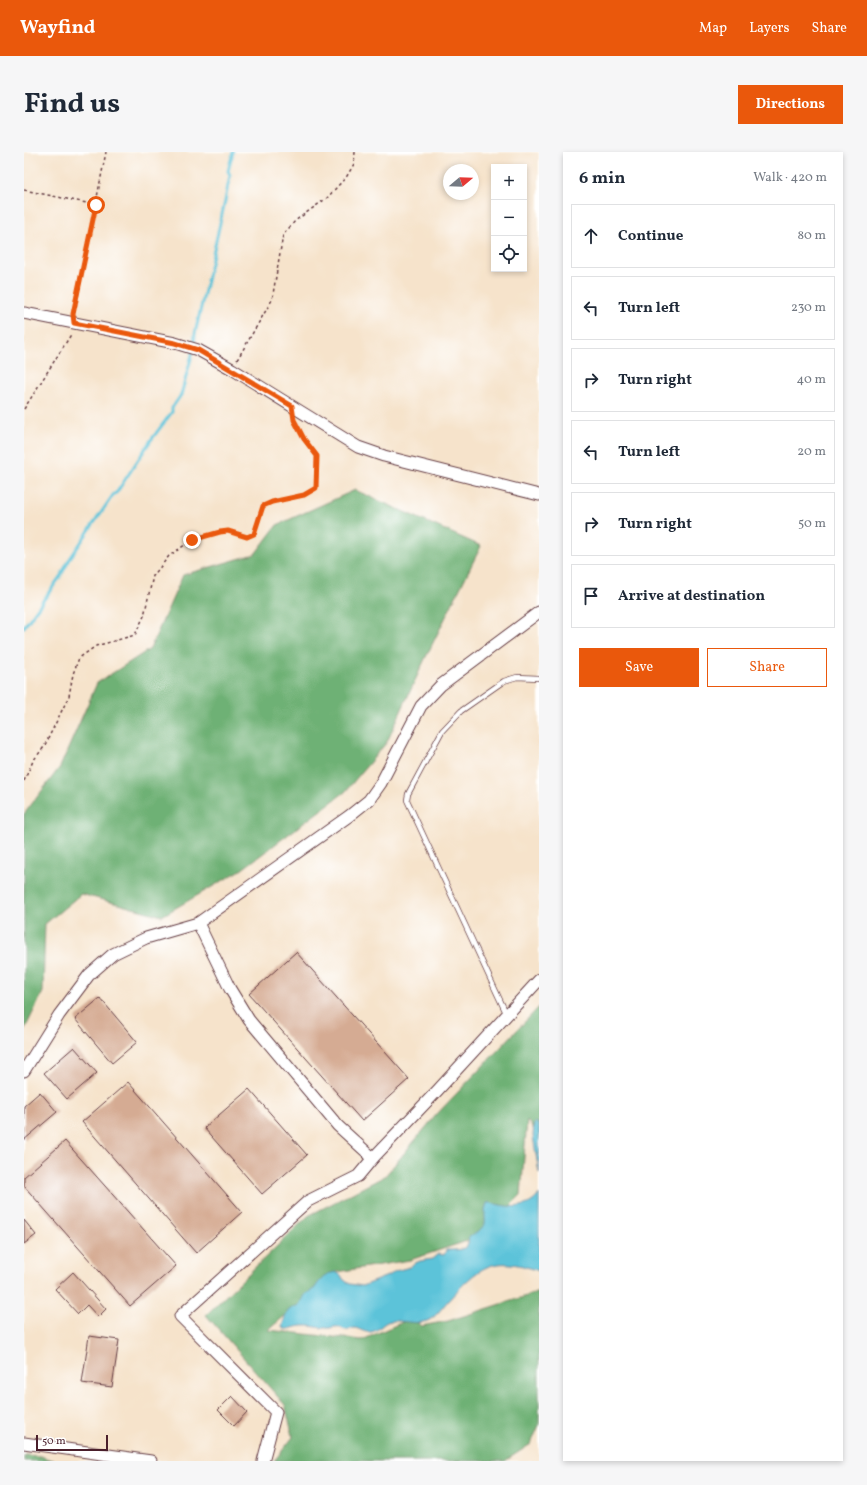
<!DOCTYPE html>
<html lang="en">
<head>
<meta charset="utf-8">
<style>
	:root { --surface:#fff; --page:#f6f6f7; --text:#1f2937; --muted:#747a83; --line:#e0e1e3; --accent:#ea580c }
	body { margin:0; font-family:Vollkorn,serif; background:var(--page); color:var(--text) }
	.controls { position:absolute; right:12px; top:12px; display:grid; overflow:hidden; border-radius:0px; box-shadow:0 2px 6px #0003 }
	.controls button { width:36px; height:36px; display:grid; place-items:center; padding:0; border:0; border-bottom:1px solid var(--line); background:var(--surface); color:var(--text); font:20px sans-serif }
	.compass { position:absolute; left:419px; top:12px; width:36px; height:36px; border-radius:50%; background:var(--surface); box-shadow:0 2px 6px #0003; rotate:71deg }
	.scale { position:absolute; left:12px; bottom:10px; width:72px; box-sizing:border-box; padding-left:4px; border:2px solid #4a1f2b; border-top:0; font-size:11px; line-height:14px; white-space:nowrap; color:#4a1f2b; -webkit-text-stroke:3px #fff; paint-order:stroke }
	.stop { position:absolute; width:12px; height:12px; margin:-9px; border:3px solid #ea580c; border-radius:50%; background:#fff }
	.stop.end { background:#ea580c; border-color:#fff; box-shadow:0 1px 4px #0008 }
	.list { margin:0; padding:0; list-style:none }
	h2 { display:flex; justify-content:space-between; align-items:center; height:52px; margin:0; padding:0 16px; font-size:17px }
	h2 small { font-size:13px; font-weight:400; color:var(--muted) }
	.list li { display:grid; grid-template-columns:26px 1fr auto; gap:12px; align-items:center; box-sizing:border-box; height:64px; margin:0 8px 8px; padding:0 8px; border:1px solid var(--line); border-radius:0px }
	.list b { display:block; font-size:15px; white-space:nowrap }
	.list em { font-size:13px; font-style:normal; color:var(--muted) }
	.actions { display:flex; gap:8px; padding:12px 16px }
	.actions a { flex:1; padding:9px 0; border:1px solid var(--accent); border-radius:0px; text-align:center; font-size:14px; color:var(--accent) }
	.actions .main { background:var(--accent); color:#fff }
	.icon { flex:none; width:22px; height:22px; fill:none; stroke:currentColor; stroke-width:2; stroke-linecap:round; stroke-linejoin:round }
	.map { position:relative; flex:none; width:515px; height:1309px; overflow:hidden; border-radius:0px }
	header { display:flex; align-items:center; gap:24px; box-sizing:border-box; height:56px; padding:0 20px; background:var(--accent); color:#fff }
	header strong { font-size:19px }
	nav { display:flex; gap:22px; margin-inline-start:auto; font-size:14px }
	.intro { display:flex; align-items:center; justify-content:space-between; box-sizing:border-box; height:96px; padding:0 24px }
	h1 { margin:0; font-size:28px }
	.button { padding:10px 18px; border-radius:0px; background:var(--accent); color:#fff; font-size:14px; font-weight:700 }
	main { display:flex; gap:24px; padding:0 24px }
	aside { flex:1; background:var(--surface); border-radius:0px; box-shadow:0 2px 6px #0003 }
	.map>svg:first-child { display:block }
	.forest { fill:#6eb174; stroke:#5c6850 }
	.water { fill:#5cc3d9; stroke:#537182 }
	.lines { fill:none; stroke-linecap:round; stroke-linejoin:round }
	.stream { stroke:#5cc3d9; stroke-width:3 }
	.building { fill:#d5ab93 }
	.service-casing { stroke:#643c43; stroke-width:6 }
	.tertiary-casing { stroke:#643c43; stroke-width:13 }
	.path { stroke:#643c43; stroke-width:1.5; stroke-dasharray:3 3; stroke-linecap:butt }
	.service { stroke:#fff; stroke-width:4.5 }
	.tertiary { stroke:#fff; stroke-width:11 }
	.route { stroke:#ea580c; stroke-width:5 }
</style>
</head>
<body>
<header>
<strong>Wayfind</strong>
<nav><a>Map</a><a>Layers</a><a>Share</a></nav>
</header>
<div class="intro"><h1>Find us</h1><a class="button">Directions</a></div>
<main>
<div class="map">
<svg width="515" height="1309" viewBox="0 0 515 1309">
	<rect width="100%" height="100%" fill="#fff"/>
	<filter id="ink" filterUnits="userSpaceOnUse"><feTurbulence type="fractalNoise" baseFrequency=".025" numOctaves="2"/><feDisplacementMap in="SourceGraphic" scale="8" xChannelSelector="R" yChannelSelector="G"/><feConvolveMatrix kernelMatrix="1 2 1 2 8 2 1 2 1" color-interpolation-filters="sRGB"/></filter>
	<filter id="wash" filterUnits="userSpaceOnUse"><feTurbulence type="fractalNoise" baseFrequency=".012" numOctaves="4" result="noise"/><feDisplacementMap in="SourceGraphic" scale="16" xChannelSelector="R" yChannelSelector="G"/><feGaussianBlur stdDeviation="0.9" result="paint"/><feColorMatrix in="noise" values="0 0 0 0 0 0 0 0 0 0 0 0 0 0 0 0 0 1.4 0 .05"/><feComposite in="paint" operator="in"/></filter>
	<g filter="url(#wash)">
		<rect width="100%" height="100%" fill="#f6e3cb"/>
		<g class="forest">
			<polygon points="331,338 457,394 400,509 363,590 321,640 217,718 138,764 57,742 21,772 19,840 0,879 0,662 36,615 73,531 126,497 159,423 231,402 253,373"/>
			<polygon points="515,855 515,985 503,968 497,1043 455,1085 386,1108 313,1120 244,1178 338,1188 388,1166 397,1174 424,1169 515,1140 515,1273 507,1292 481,1309 250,1309 269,1285 261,1253 182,1163 284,1064 361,1024 413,962"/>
			<polygon points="0,1303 16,1304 32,1309 0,1309"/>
		</g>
		<g class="water">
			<polygon points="512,970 515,975 515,1021 509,984 510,971"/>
			<path d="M515,1042V1119C467,1102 455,1115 423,1150C417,1157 411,1166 403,1169C391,1173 378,1168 367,1169C358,1170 355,1180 346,1180C341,1181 336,1177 331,1176C328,1176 325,1178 322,1178C319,1178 317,1175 314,1175C310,1174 306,1177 302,1176C293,1176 287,1173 278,1174C272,1174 266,1178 260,1177L258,1174C263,1161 261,1158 275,1153L280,1143L290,1137L295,1130L303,1122L311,1120L316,1122L320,1128L326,1132L338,1134L366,1123L371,1119L386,1115L389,1112L396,1109L408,1107L414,1102L420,1103L422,1098C429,1098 442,1099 444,1091C445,1089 444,1087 445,1085C471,1072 456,1070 463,1051C467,1050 469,1052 472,1052C488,1056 506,1057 515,1042Z"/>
		</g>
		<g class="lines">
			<g class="stream">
				<polyline points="170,194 171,182 201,49 206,23 204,19 209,0"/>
				<polyline points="0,475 36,425 47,405 89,343 93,340 127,288 148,260 148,256 157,243 169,199"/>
			</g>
		</g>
		<g id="blocks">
			<g class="building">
				<polygon points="272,800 385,927 338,969 225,842"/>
				<polygon points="76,846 113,890 88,911 51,867"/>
				<polygon points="50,895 73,921 43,947 20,921"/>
				<polygon points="104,930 218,1060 172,1101 58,970"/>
				<polygon points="225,937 283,1003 238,1042 180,976"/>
				<polygon points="16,940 33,960 0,988 0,954"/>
				<polygon points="41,989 152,1114 106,1154 0,1034 0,1025"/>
				<polygon points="0,1068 12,1083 0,1092"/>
				<polygon points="49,1120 82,1157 74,1165 63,1153 54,1162 31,1137"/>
				<polygon points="65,1184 95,1188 88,1235 58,1231"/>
				<polygon points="208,1244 223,1260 210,1274 194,1258"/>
			</g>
		</g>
	</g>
	<g filter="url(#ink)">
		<use href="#blocks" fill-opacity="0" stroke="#643c43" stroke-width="1"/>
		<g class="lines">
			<defs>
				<polyline id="service" points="483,863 383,648 384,642 418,579 437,559 480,529 493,525 515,526"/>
				<g id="tertiary">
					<polyline points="0,161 151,191 174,198 208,217 334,295 360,304 515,343"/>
					<polyline points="174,771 206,837 225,868 314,974 349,1006"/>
					<polyline points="0,919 35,863 65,823 89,802 122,786 174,771 325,664 345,648 357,631 397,554 417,533 515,460"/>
					<polyline points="0,1291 127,1309"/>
					<polyline points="239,1309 252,1260 156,1164 284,1049 334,1024 349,1006 413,939 515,828"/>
				</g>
			</defs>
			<use href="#service" class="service-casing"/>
			<use href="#tertiary" class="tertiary-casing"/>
			<g class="path">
				<polyline points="0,38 72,53"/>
				<polyline points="50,161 82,0"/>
				<polyline points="213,208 248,148 259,83 271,69 303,46 323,24 330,12 331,0"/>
				<polyline points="0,257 48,181"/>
				<polyline points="0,629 9,609 20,595 45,544 49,522 55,506 72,494 111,483 120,464 129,424 145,404 168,388 196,380 205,379 223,385 230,382 239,354 248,350 280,343 292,336 293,304 280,287 270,268"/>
			</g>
			<use href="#service" class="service"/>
			<use href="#tertiary" class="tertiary"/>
		</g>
	</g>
	<g class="lines" filter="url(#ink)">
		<polyline class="route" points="72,53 49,162 50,171 151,191 174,198 268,254 270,268 280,287 293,304 292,336 280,343 248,350 239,354 230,382 223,385 204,379 196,380 168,388"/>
	</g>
</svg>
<div class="controls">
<button>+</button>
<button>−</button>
<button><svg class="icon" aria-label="locate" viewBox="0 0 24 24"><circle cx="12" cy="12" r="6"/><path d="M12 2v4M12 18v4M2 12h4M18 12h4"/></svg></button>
</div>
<svg class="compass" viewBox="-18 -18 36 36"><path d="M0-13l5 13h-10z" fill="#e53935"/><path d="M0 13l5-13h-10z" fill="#747a83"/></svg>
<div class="scale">50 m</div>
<div class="stop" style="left:72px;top:53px"></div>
<div class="stop end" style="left:168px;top:388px"></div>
</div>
<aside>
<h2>6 min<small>Walk · 420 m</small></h2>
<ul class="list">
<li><svg class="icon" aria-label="ahead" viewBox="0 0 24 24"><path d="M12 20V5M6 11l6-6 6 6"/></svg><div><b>Continue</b></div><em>80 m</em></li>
<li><svg class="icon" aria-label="left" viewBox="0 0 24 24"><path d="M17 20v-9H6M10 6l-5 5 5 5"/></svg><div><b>Turn left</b></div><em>230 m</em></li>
<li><svg class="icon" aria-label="right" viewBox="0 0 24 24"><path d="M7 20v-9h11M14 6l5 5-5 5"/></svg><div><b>Turn right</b></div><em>40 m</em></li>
<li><svg class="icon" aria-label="left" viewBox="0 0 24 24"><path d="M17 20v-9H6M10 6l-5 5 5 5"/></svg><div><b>Turn left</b></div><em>20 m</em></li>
<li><svg class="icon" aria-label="right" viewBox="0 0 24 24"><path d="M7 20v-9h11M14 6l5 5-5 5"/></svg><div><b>Turn right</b></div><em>50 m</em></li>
<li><svg class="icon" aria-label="arrive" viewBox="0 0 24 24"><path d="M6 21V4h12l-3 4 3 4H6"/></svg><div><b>Arrive at destination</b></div></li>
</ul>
<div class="actions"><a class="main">Save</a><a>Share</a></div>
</aside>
</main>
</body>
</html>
